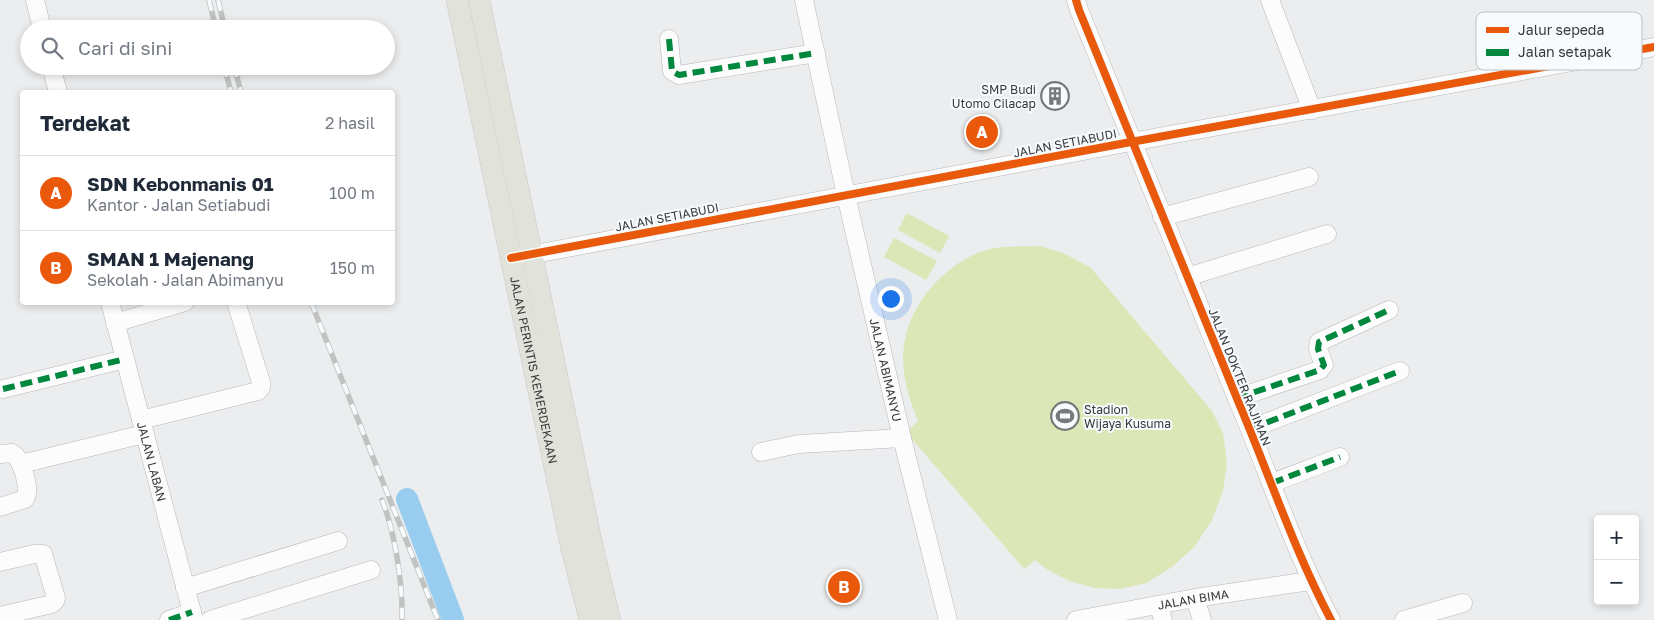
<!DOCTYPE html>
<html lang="id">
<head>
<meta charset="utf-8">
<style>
	:root { --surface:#fff; --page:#f2f2f3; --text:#1f2937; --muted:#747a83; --line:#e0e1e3; --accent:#ea580c }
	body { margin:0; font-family:"Golos Text",sans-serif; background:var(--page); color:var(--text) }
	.controls { position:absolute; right:15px; bottom:15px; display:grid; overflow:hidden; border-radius:5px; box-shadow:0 2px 8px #0003 }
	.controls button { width:45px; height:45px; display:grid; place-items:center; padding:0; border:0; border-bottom:1px solid var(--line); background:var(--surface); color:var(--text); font:25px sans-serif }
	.you { position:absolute; left:890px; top:298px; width:18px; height:18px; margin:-12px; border:4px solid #fff; border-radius:50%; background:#1a73e8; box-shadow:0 0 0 8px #1a73e833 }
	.badge { display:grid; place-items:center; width:32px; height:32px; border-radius:50%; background:var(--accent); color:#fff; font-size:16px; font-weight:700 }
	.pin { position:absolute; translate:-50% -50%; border:2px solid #fff; box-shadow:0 1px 5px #0006 }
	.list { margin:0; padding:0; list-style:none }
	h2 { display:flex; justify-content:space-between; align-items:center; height:65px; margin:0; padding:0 20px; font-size:21px }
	h2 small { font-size:16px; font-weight:400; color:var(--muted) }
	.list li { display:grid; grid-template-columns:32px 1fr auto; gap:15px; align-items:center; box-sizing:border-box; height:75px; padding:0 20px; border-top:1px solid var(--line) }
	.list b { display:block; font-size:19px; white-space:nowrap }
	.list p { margin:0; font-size:16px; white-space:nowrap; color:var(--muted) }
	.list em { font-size:16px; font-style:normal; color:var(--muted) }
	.icon { flex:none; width:28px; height:28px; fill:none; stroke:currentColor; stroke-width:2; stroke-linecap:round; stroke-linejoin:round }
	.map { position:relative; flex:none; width:1654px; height:620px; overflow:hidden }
	.search { position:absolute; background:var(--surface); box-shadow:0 2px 8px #0003; left:20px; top:20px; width:375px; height:55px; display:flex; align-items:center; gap:12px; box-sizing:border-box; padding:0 18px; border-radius:28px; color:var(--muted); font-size:19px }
	.panel { position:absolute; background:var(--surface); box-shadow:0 2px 8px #0003; left:20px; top:90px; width:375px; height:215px; border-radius:5px }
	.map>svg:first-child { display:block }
	.green { fill:#dce6b7 }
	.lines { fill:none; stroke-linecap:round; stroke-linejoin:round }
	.river { stroke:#98cdf0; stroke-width:22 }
	.minor-casing { stroke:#b6b7b9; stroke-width:19 }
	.major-casing { stroke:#c8c9ca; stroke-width:22 }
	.minor { stroke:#fcfcfd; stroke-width:18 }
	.major { stroke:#e1e3db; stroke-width:21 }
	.rail-casing { stroke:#c1c2c2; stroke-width:5.5 }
	.rail { stroke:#f8fbfd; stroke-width:4; stroke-dasharray:11; stroke-linecap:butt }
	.quiet { stroke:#00873e; stroke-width:6; stroke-dasharray:12 6; stroke-linecap:butt }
	.cycleway-casing { stroke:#f8fbfd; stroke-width:11 }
	.cycleway { stroke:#e8590c; stroke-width:8 }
	.labels { text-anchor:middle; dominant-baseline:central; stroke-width:4; stroke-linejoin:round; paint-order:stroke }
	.poi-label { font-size:12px; fill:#38393a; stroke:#f8fbfd; text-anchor:end }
	.street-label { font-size:12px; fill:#38393a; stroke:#f8fbfd }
	.key { fill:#f8fbfd; stroke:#bec1c2; stroke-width:1 }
	.key-label { font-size:14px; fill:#38393a }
</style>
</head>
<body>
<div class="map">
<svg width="1654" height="620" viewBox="0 0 1654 620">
	<rect width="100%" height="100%" fill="#ebedef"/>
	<g class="green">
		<polygon points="907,213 949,236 940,253 898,230"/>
		<polygon points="894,238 937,261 926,280 884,257"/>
		<path d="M1040,246L1063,253L1090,267L1212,411L1223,433L1227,464L1223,491L1212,520L1195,546L1172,567L1146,583L1120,589L1095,588L1069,581L1048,570L1035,560L1024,569L906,432L918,421C908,396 899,367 905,339C913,299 948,262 986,250C1001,245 1024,247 1040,246Z"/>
	</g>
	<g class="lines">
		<polyline class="river" points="407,499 453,620"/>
		<defs>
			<g id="minor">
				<polyline points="35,0 42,29"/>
				<path id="s1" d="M804,0L846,195L902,438L948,620"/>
				<path d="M1076,0L1079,10C1131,141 1185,271 1238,401C1269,474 1294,550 1331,620"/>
				<polyline points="1270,0 1312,110"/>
				<polyline points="669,39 672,71 679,75 816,53"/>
				<polyline points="51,66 58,92"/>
				<polyline points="1162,217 1309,177"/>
				<polyline points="519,257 1131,142 1654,47"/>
				<polyline points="1187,277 1327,234"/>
				<path id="s2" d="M110,302L194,620"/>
				<polyline points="115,323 185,302"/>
				<polyline points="3,389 125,359"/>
				<polyline points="1237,398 1320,370 1324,365 1318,349 1319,342 1389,310"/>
				<polyline points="141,420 258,391 261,387 261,382 236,302"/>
				<polyline points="1250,429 1400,371"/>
				<polyline points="761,452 799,444 902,438"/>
				<path d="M0,454L12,453C22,458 31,490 25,499L0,507"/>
				<polyline points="21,464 144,434"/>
				<polyline points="1272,483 1340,457"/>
				<polyline points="0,562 34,554 43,554 56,598 55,601 52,604 0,616"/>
				<polyline points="185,588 338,541"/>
				<polyline points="1195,598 1202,620"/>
				<polyline points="1159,605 1163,620"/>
				<polyline points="169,620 192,612"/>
				<polyline points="210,620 371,570"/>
				<path id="s3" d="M1076,620L1195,598L1310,581"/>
				<polyline points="1404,620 1463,603"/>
			</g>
			<g id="major">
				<path id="s4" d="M457,0L572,550L590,620"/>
				<polyline points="479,0 592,545 610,620"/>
			</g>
		</defs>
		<use href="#minor" class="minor-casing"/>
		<use href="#major" class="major-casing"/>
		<use href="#minor" class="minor"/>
		<use href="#major" class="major"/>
		<defs>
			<g id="rail">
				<polyline points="209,0 216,29"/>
				<polyline points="218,0 225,29"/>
				<polyline points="224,66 231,92"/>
				<polyline points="234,66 241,92"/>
				<polyline points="311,302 438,620"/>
				<path d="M382,500C395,532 403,585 402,620"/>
			</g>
		</defs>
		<use href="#rail" class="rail-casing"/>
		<use href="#rail" class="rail"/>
		<g class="quiet">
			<polyline points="669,39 672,71 679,75 816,53"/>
			<polyline points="3,389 125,359"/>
			<polyline points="1237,398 1320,370 1324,365 1318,349 1319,342 1389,310"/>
			<polyline points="1250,429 1400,371"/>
			<polyline points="1272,483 1340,457"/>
			<polyline points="169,620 192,612"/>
		</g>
		<defs>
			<g id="cycleway">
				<path d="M1076,0L1079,10C1131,141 1185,271 1238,401C1269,474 1294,550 1331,620"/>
				<polyline points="511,258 1131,142 1654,47"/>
			</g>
		</defs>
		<use href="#cycleway" class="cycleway-casing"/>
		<use href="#cycleway" class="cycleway"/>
	</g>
	<defs>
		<symbol id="building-ring" viewBox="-11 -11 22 22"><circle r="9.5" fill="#f8fbfd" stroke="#777879" stroke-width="1.5"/><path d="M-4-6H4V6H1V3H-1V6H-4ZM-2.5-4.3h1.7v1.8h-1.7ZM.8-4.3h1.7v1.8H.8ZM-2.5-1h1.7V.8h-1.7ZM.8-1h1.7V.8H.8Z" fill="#777879"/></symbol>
		<symbol id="stadium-ring" viewBox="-11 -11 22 22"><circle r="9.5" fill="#f8fbfd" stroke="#777879" stroke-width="1.5"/><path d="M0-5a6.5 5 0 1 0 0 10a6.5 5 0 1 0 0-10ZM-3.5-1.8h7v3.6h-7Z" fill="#777879"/></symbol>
	</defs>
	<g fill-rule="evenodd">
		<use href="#building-ring" x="1039" y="80" width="32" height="32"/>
		<use href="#stadium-ring" x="1049" y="400" width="32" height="32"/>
	</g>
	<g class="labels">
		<g class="poi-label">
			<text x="1036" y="89">SMP Budi<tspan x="1036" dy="14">Utomo Cilacap</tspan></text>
			<text x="1084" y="409" text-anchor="start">Stadion<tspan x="1084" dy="14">Wijaya Kusuma</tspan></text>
		</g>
		<g class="street-label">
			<text transform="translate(1065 143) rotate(-11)">JALAN SETIABUDI</text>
			<text transform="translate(667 217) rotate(-11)">JALAN SETIABUDI</text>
			<text stroke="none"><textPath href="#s4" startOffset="378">JALAN PERINTIS KEMERDEKAAN</textPath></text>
			<text stroke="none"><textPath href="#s1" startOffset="379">JALAN ABIMANYU</textPath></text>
			<text transform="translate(1240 377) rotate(68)">JALAN DOKTER RAJIMAN</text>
			<text stroke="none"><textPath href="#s2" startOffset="165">JALAN LABAN</textPath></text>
			<text stroke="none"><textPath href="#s3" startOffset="119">JALAN BIMA</textPath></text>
		</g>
	</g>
	<rect x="1476" y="12" width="166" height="58" rx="8" class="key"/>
	<rect x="1486" y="27" width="23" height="6" fill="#e8590c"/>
	<rect x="1486" y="49" width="23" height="7" fill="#00873e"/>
	<g class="key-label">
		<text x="1518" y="35">Jalur sepeda</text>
		<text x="1518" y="57">Jalan setapak</text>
	</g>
</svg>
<div class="controls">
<button>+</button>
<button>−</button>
</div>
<div class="you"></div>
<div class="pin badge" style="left:982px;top:132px">A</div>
<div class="pin badge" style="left:844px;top:587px">B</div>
<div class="search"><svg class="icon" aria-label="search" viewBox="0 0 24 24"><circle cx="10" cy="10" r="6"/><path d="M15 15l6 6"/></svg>Cari di sini</div>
<section class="panel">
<h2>Terdekat<small>2 hasil</small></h2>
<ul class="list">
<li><span class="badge">A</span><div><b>SDN Kebonmanis 01</b><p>Kantor · Jalan Setiabudi</p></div><em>100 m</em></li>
<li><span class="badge">B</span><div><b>SMAN 1 Majenang</b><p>Sekolah · Jalan Abimanyu</p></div><em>150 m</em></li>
</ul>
</section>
</div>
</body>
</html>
